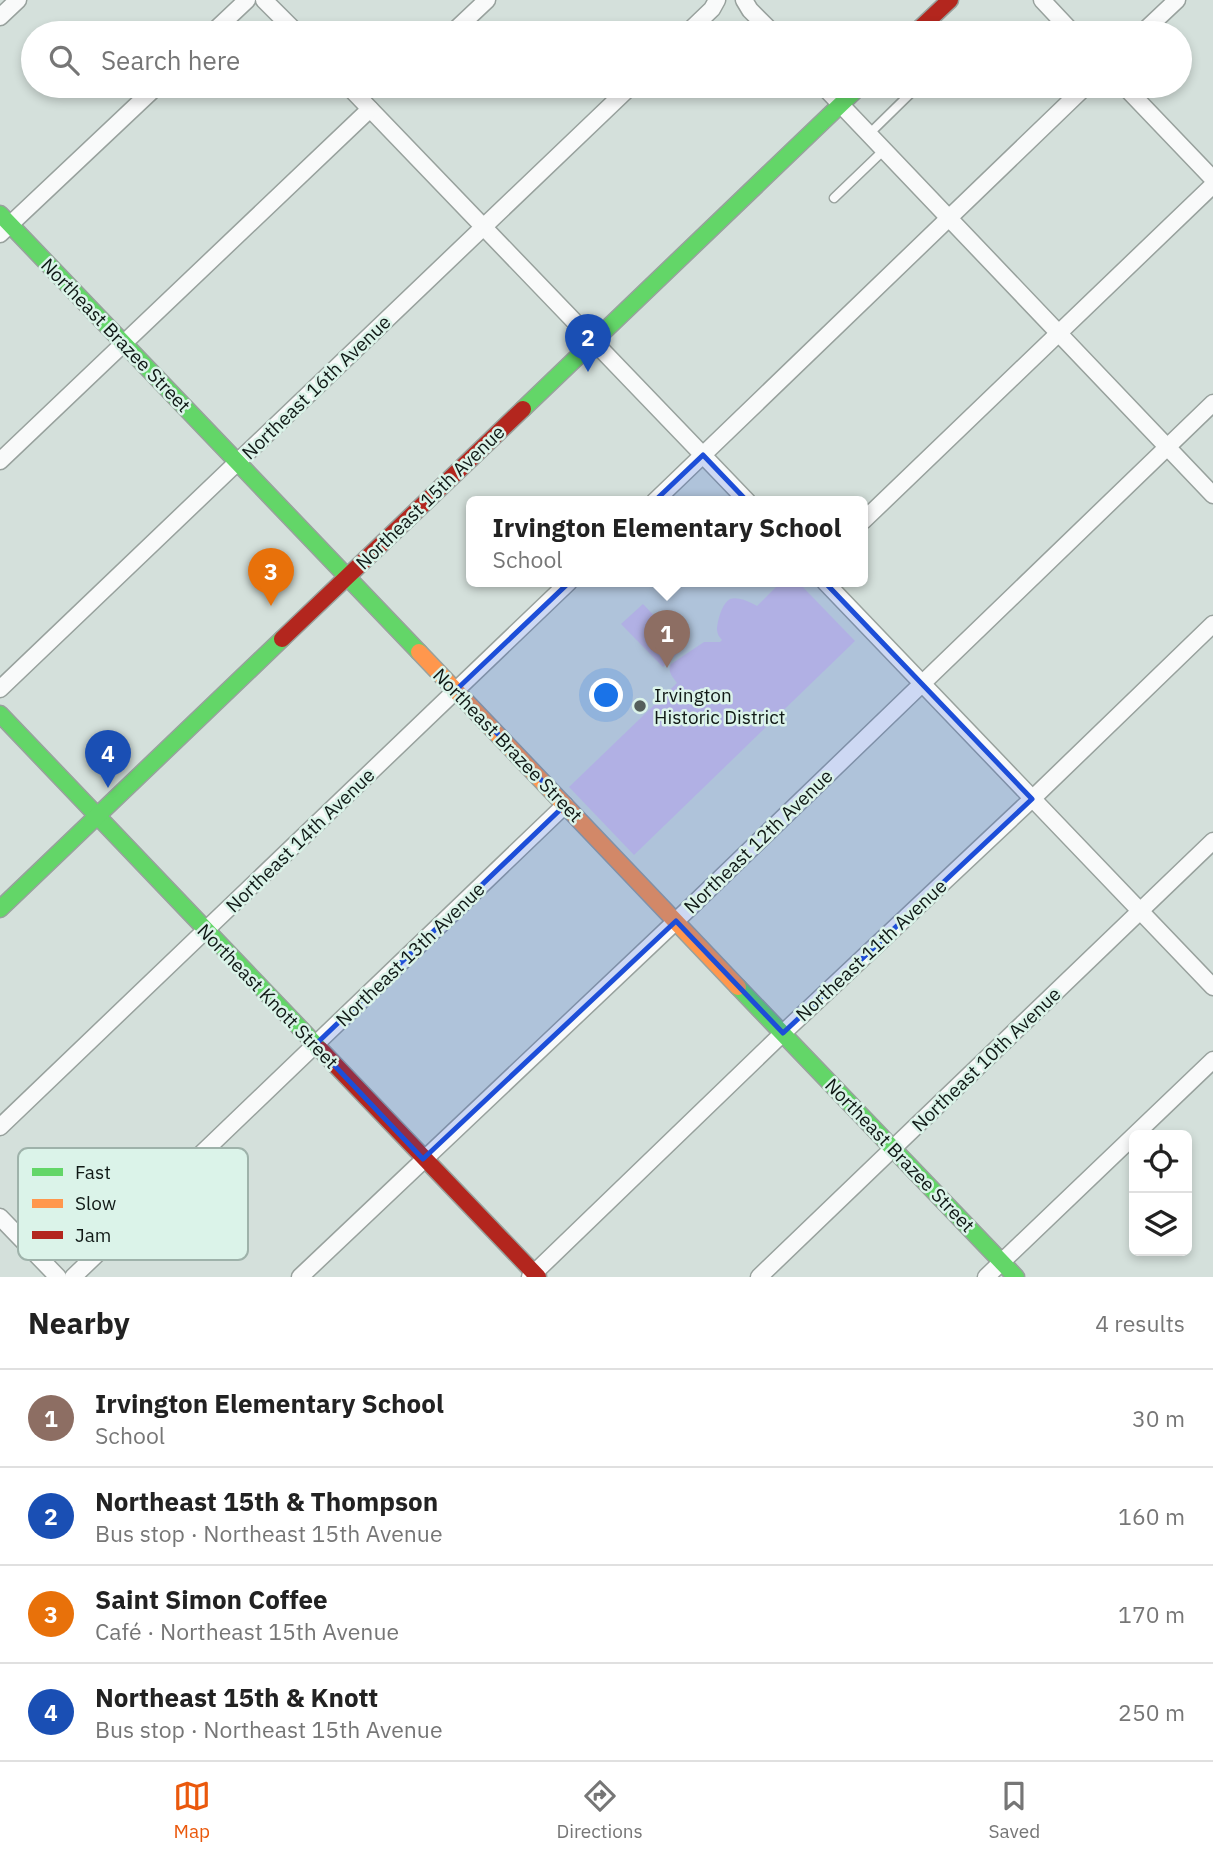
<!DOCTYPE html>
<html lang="en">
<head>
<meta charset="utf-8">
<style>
	:root { --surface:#fff; --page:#f6f6f6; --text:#222; --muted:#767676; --line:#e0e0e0; --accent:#ea580c }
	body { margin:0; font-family:"IBM Plex Sans",sans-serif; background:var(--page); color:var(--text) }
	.controls { position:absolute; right:21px; bottom:21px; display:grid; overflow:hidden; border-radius:10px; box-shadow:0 4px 10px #0003 }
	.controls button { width:63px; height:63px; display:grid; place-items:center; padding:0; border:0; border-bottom:2px solid var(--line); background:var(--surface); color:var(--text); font:35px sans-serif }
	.you { position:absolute; left:607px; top:696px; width:24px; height:24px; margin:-18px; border:5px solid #fff; border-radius:50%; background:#1a73e8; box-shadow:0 0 0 10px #1a73e833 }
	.badge { display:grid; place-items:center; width:46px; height:46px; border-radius:50%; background:var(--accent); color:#fff; font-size:23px; font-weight:700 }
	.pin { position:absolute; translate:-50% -58px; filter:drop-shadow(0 2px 4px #0008) }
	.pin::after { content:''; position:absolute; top:37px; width:24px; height:21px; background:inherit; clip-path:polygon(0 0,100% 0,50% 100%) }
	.popup { position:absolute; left:466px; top:496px; width:402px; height:91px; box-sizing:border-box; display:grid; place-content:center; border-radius:10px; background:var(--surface); filter:drop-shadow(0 2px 5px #0005); font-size:23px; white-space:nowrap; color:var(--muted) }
	.popup b { font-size:26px; color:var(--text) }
	.popup::after { content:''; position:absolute; left:50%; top:100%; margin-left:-14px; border:14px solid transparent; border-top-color:var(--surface) }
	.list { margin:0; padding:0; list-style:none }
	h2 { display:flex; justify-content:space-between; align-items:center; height:91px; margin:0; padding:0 28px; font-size:30px }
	h2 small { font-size:23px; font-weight:400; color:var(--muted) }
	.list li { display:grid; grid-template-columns:46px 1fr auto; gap:21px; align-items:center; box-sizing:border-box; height:98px; padding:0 28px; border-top:2px solid var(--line) }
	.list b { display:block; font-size:26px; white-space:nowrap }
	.list p { margin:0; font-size:23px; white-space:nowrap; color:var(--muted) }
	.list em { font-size:23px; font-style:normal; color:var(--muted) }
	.icon { flex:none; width:38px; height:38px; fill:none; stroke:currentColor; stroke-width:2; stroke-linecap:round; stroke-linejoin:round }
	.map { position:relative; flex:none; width:1213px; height:1277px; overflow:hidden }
	.search { position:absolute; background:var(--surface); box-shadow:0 4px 10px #0003; left:21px; right:21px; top:21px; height:77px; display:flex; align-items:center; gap:18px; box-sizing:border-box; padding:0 24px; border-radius:38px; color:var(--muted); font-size:26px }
	.sheet { height:483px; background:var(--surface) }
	nav { display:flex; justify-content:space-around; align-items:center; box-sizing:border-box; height:98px; border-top:2px solid var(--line); background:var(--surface); font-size:19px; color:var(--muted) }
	nav a { display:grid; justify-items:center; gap:4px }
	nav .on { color:var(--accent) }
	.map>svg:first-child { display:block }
	.green { fill:#d6c9e8 }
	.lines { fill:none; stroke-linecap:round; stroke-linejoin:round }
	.lane-casing { stroke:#98a19d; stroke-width:11 }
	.street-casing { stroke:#98a19d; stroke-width:19 }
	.fast-casing { stroke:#98a19d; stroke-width:19 }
	.slow-casing { stroke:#98a19d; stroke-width:19 }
	.jam-casing { stroke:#98a19d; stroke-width:19 }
	.lane { stroke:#f9fafa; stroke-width:8 }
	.street { stroke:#f9fafa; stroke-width:16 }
	.fast { stroke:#63d668; stroke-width:16 }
	.slow { stroke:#ff974d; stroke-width:16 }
	.jam { stroke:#b3261e; stroke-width:16 }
	.marked { fill:#1d4ed8; fill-opacity:0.2; stroke:#1d4ed8; stroke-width:5; stroke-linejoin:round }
	.poi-dot { fill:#555f5b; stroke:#dbf3e9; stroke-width:2.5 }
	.labels { text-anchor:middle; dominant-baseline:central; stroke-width:5; stroke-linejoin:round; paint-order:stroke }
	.street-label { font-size:19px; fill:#101916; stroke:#dbf3e9 }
	.poi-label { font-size:19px; fill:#101916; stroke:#dbf3e9; text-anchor:start }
	.key { fill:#dbf3e9; stroke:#9eb2aa; stroke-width:2 }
	.key-label { font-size:19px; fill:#101916 }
</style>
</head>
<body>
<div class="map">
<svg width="1213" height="1277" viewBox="0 0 1213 1277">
	<rect width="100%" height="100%" fill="#d4e0db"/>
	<g class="green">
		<path d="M781,582H798L855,641L634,855L569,787L677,683C673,677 667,672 671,664L704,642H720L722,640C719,636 718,636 717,630C717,622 722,603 730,599C737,596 751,602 757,606Z"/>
		<polygon points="643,604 684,647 663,667 621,624"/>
	</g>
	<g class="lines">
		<defs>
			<g id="lane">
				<polyline points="869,134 918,86"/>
				<polyline points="834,198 884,150"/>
			</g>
			<g id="street">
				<polyline points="264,0 297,33"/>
				<polyline points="744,0 750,10 773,33"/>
				<polyline points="1042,0 1073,33"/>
				<polyline points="0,17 18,0"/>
				<polyline points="212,33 247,0"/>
				<polyline points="452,33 487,0"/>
				<polyline points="687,33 712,9 717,0"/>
				<polyline points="1142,33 1177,0"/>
				<polyline points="348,86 748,502"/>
				<polyline points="823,86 1213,495"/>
				<polyline points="1124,86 1213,179"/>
				<polyline points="0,234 157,86"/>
				<polyline points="0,461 370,109"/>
				<polyline points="654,502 1086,86"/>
				<polyline points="863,521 1213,185"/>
				<polyline points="825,582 1213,987"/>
				<polyline points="0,689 631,86"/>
				<polyline points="0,1127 569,582"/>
				<polyline points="0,1217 58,1277"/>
				<polyline points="73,1277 565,805"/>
				<polyline points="300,1277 676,921 1213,403"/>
				<polyline points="530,1277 783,1033 1032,799 1213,624"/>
				<polyline points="759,1277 1213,841"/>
				<polyline points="986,1277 1213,1060"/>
			</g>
			<g id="fast">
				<polyline points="0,214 419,652"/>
				<polyline points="523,409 860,86"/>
				<polyline points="0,714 320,1049"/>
				<polyline points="0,909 282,639"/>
				<polyline points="738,987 1016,1277"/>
			</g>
			<polyline id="slow" points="419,652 738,987"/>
			<g id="jam">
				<polyline points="915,33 950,0"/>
				<polyline points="282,639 523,409"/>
				<polyline points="320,1049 538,1277"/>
			</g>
		</defs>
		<use href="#lane" class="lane-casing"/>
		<use href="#street" class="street-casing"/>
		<use href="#fast" class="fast-casing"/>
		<use href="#slow" class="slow-casing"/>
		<use href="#jam" class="jam-casing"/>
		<use href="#lane" class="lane"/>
		<use href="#street" class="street"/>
		<use href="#fast" class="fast"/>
		<use href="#slow" class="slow"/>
		<use href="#jam" class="jam"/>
	</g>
	<path class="marked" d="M703,455L1032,799L783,1033L676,921L423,1159L315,1045L565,805L456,690Z"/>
	<circle class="poi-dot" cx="640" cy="706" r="7"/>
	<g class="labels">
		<g class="street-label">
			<text transform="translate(116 335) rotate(46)">Northeast Brazee Street</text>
			<text transform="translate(316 387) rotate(-44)">Northeast 16th Avenue</text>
			<text transform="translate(430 497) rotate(-44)">Northeast 15th Avenue</text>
			<text transform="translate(508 745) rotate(46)">Northeast Brazee Street</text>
			<text transform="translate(300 840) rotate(-44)">Northeast 14th Avenue</text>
			<text transform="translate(758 841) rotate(-44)">Northeast 12th Avenue</text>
			<text transform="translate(871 950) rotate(-43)">Northeast 11th Avenue</text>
			<text transform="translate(410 954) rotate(-44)">Northeast 13th Avenue</text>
			<text transform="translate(268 996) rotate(46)">Northeast Knott Street</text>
			<text transform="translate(986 1059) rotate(-44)">Northeast 10th Avenue</text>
			<text transform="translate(900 1155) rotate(46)">Northeast Brazee Street</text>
		</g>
		<g class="poi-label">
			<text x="654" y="695">Irvington<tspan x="654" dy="22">Historic District</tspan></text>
		</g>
	</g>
	<rect x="18" y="1148" width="230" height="112" rx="10" class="key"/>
	<rect x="32" y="1168" width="31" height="8" fill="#63d668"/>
	<rect x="32" y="1199" width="31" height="9" fill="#ff974d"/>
	<rect x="32" y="1231" width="31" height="8" fill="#b3261e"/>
	<g class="key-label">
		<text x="75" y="1179">Fast</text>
		<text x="75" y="1210">Slow</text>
		<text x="75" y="1242">Jam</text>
	</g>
</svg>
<div class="controls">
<button><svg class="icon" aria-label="locate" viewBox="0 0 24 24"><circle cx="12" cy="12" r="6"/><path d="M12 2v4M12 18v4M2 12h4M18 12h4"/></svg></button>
<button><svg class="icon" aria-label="layers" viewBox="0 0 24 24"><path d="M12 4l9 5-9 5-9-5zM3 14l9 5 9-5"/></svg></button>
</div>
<div class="you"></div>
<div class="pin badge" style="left:667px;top:668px;background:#8d6e63">1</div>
<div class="popup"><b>Irvington Elementary School</b>School</div>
<div class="pin badge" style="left:588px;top:372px;background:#1a4fb4">2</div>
<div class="pin badge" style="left:271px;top:606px;background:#e8710a">3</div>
<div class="pin badge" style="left:108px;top:788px;background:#1a4fb4">4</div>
<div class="search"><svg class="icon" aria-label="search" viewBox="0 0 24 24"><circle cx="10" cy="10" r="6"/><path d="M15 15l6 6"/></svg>Search here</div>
</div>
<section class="sheet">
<h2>Nearby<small>4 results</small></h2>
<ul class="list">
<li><span class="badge" style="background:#8d6e63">1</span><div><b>Irvington Elementary School</b><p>School</p></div><em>30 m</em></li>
<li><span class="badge" style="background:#1a4fb4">2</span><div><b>Northeast 15th &amp; Thompson</b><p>Bus stop · Northeast 15th Avenue</p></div><em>160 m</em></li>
<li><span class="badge" style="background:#e8710a">3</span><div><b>Saint Simon Coffee</b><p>Café · Northeast 15th Avenue</p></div><em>170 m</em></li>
<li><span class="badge" style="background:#1a4fb4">4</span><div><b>Northeast 15th &amp; Knott</b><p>Bus stop · Northeast 15th Avenue</p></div><em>250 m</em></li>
</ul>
</section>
<nav>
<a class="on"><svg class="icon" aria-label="map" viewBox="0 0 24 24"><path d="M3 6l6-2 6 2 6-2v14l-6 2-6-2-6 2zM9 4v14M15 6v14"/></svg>Map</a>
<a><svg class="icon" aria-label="directions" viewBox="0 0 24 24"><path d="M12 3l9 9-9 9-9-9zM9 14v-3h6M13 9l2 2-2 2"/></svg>Directions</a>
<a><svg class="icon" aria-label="saved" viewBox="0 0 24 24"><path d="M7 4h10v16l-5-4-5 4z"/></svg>Saved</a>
</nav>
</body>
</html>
